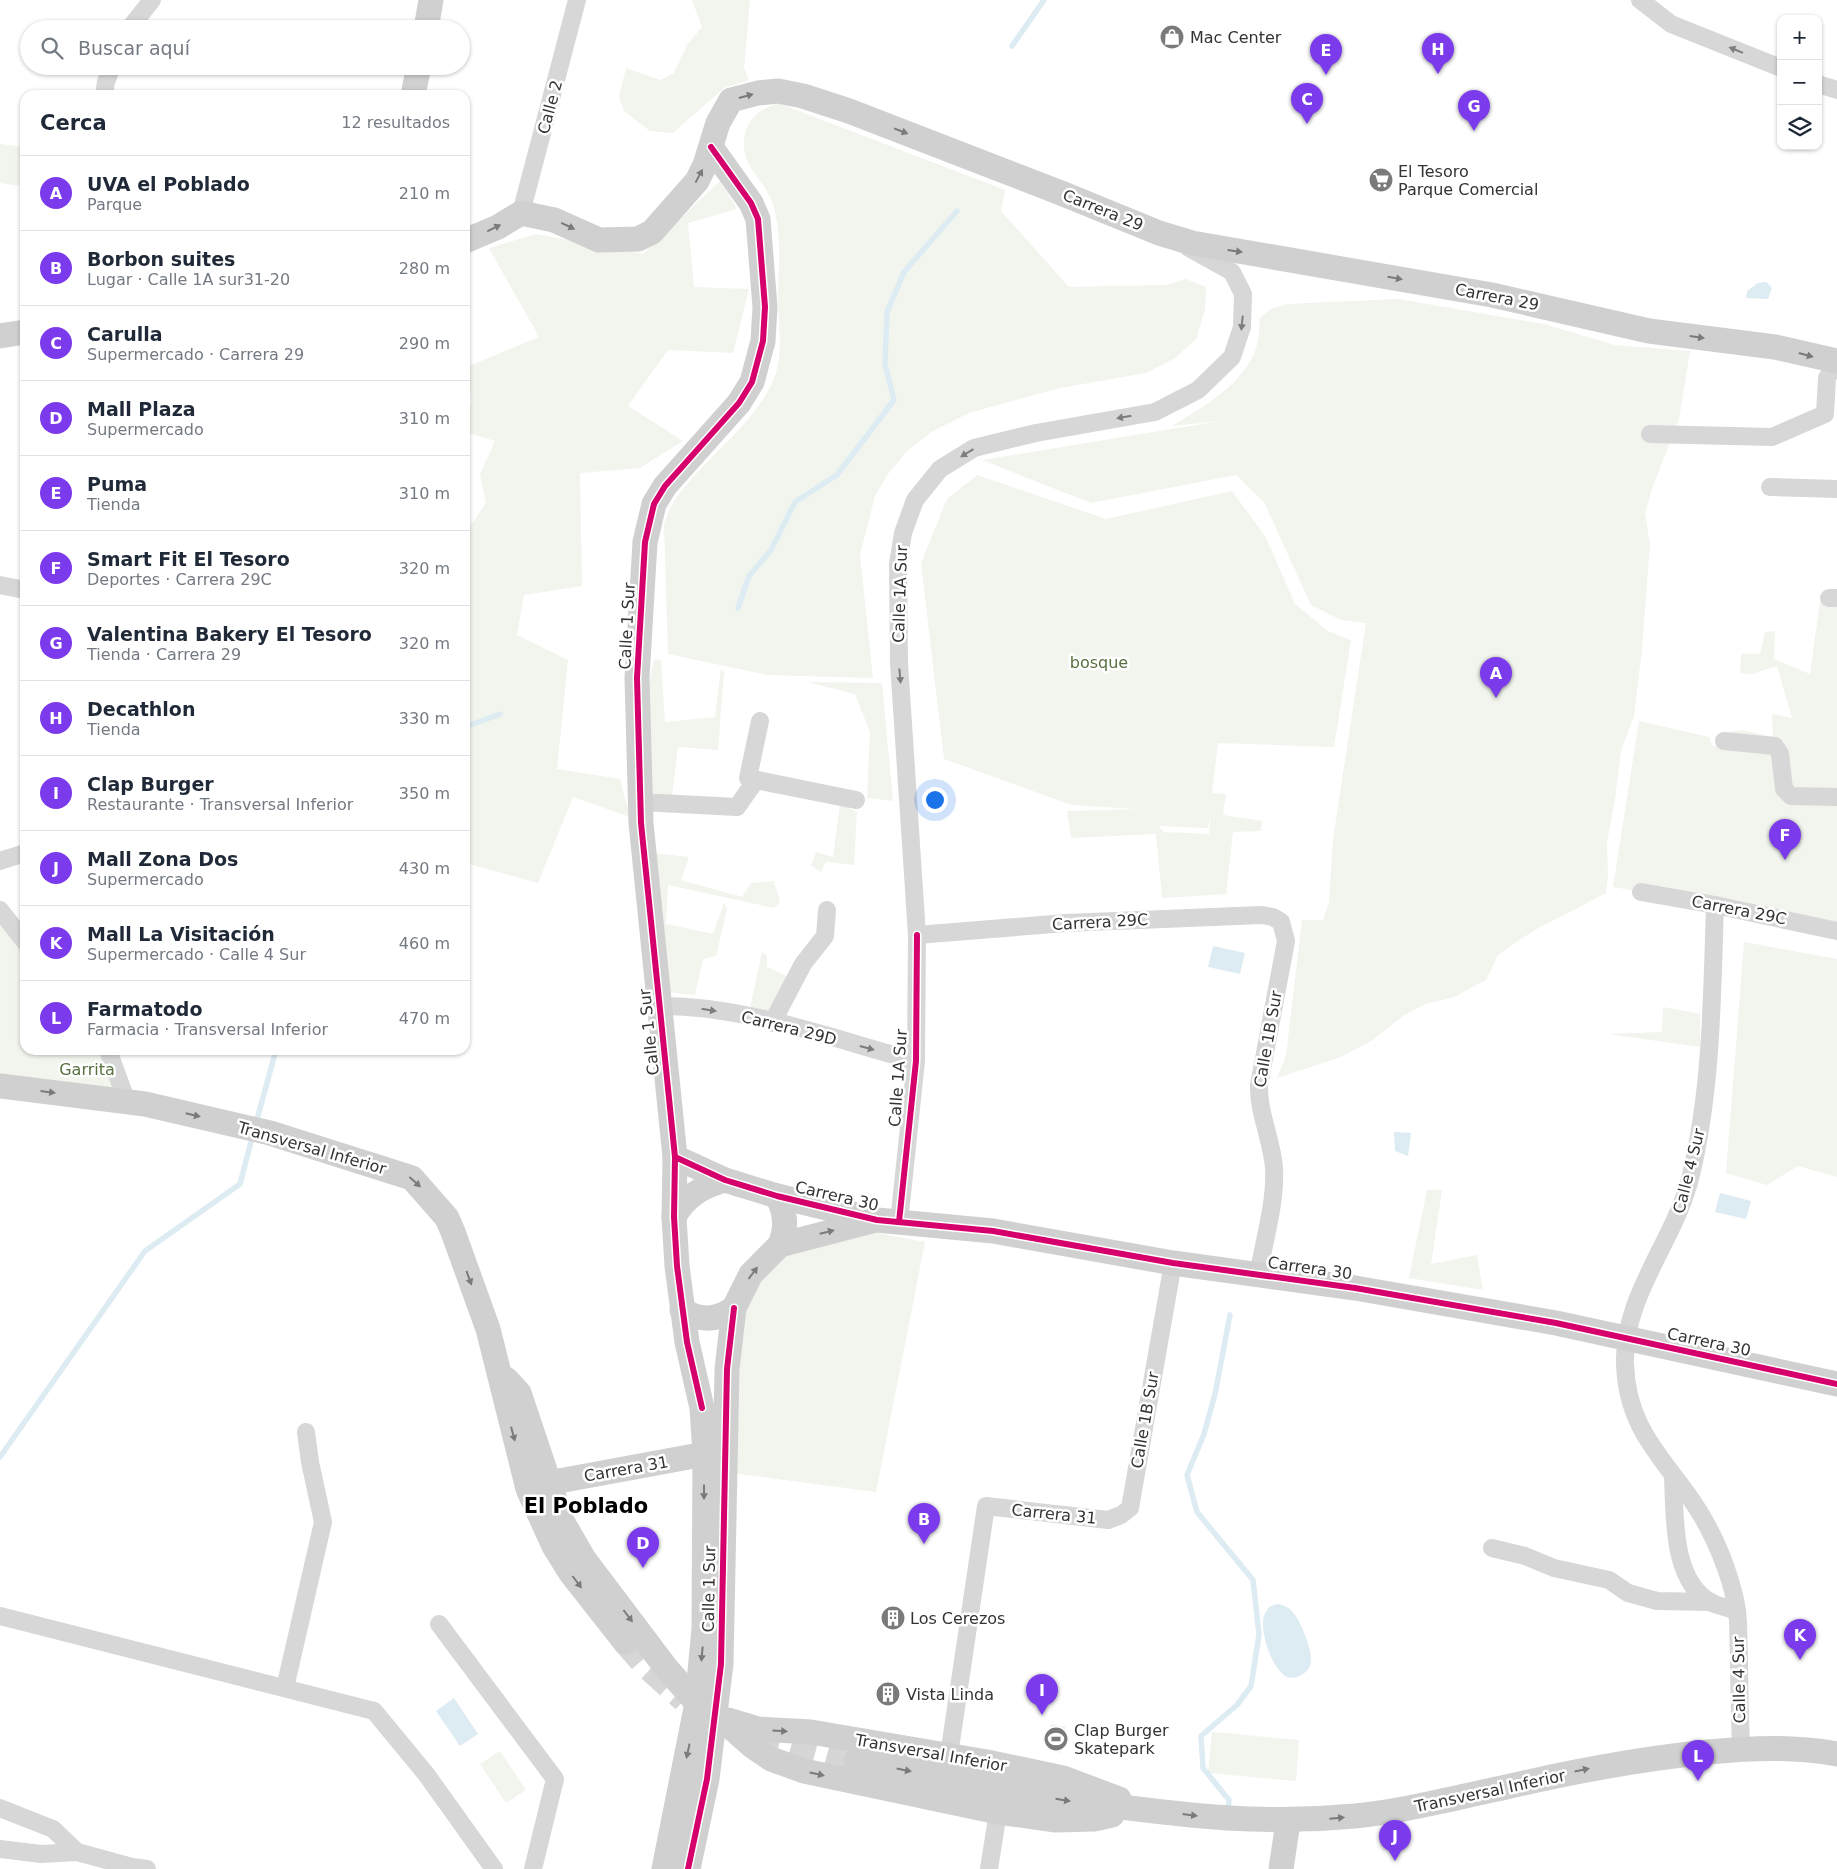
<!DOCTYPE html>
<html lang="es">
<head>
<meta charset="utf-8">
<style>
	:root { --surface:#fff; --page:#f6f6f7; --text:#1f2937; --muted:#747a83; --line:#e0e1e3; --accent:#7c3aed }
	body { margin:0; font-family:"DejaVu Sans",sans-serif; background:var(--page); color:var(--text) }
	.controls { position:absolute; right:15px; top:15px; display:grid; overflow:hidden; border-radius:10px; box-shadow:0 1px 4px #0004 }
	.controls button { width:45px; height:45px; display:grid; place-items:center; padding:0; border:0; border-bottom:1px solid var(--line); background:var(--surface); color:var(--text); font:25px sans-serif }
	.you { position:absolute; left:934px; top:799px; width:18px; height:18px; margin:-12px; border:4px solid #fff; border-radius:50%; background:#1a73e8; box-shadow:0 0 0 8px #1a73e833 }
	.badge { display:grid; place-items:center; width:32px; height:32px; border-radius:50%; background:var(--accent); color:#fff; font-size:16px; font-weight:700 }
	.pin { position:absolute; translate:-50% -41px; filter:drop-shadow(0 1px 2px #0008) }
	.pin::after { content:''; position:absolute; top:26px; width:18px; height:15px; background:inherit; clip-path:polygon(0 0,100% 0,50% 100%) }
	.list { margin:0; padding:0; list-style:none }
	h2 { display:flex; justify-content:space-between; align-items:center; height:65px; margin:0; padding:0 20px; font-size:21px }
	h2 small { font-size:16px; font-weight:400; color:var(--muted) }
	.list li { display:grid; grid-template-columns:32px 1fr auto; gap:15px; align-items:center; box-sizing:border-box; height:75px; padding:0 20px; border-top:1px solid var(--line) }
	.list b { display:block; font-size:19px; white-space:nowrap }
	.list p { margin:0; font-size:16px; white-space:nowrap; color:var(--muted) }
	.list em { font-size:16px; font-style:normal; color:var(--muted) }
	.icon { flex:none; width:28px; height:28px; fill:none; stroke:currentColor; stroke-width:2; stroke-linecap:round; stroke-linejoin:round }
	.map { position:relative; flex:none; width:1837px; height:1869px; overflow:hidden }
	.search { position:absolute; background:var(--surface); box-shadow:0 1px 4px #0004; left:20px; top:20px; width:450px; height:55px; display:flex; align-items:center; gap:12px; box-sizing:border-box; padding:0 18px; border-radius:28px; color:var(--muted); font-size:19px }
	.panel { position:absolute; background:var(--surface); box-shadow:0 1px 4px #0004; left:20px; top:90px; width:450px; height:965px; border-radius:15px }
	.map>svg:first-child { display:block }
	.green { fill:#f1f5ed; fill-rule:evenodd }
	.water { fill:#ddebf3 }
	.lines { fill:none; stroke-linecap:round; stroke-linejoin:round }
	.stream { stroke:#ddebf3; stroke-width:5.5 }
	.secondary-tunnel { stroke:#d6d6d6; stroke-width:25; stroke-dasharray:25 12; stroke-linecap:butt }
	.street { stroke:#d7d7d7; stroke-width:18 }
	.secondary { stroke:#d0d0d0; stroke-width:25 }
	.cycleway-casing { stroke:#fff; stroke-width:9 }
	.cycleway { stroke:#d6006c; stroke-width:6 }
	.oneway { fill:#7d7d7d }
	.oneway2 { fill:#7a7a7a }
	.labels { text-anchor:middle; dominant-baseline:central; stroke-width:5; stroke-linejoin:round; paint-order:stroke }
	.poi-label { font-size:16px; fill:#333; stroke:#fff; text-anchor:start }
	.street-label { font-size:16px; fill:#333; stroke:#fff }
	.park-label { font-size:16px; fill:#56703f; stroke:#fff }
	.district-label { font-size:21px; font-weight:bold; fill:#000; stroke:#fff }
</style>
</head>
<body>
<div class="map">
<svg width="1837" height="1869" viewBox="0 0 1837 1869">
	<rect width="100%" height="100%" fill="#fff"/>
	<g class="green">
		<polygon points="692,0 750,0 744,68 749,80 724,88 673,133 650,131 624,111 619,97 626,68 660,80 674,73 687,45 702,27"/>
		<path d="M778,103L1005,190L1001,211L1069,287L1166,285L1186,279L1206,287L1205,310L1196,339L1175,358L1146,373L1060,388L969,413L933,431L907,451L888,474L875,496L860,555L873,678L767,675L668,654L664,524C667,517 669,509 673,503C702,457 774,413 779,358C781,341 779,322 778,305C778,274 783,228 771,199C763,180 742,165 744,142C745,119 759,110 778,103Z"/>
		<polygon points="0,144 24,147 19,186 0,183"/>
		<polygon points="720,181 737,209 688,223 694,287 749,289 733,353 668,350 628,406 683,441 640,468 580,473 582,586 524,595 517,635 568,660 557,769 620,779 630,817 573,797 538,883 465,863 465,534 486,503 480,474 495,441 465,432 465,404 471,404 469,366 539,337 489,248 536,234 643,254"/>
		<path d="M1398,299L1544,324L1615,345L1690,351L1679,419L1652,489L1645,513L1650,544L1642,649L1634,716L1621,751L1615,799L1607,842L1608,877L1606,893L1533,931L1498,955L1486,980L1454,997L1425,1004L1403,1016L1371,1041L1341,1057L1277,1078L1286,1056L1302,920H1323L1329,903L1333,839L1366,623L1341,620L1311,605L1264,502L1236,475L1091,503L982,460L1221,421L1172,426C1204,406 1249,382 1258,341C1259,334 1259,326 1260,318L1271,309L1287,304Z"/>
		<path d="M977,475L1106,519L1232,491L1265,536L1295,604L1328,631L1351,640L1334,747L1218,743L1212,793L1226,794L1223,815L1262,821L1261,831L1233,832L1226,894L1162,898L1156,834L1071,838L1067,811L1136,809L1072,805L944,759L921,563L947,499ZM1211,811L1209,834L1164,832L1159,826L1208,828Z"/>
		<polygon points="1820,602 1837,604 1837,790 1789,790 1784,741 1732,737 1730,731 1743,730 1773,737 1772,714 1792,718 1777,666 1752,674 1740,673 1741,654 1760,654 1765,632 1775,631 1774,659 1810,674"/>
		<polygon points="654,659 661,660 665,722 715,717 721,669 724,672 718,750 678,747 672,795 650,793 647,695"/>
		<polygon points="807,682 882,683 893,801 867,798 870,732 855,694"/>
		<polygon points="1639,721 1709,737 1712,746 1774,750 1782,800 1837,803 1837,925 1613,887"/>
		<polygon points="840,804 857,812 854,865 826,862 821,872 811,865 816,852 833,857"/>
		<polygon points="654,853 689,857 681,880 742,897 751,883 774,881 780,902 774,908 668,885 666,924 713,934 724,903 727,909 716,956 703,959 695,995 666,992"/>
		<polygon points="0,923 25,955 25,1050 99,1050 116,1093 0,1079"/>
		<polygon points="1744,942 1837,959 1837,1177 1798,1166 1767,1185 1726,1173"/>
		<polygon points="762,952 767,956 767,967 789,977 770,1016 750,1008"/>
		<polygon points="1663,1007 1700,1014 1700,1047 1608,1034 1662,1032"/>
		<polygon points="1427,1190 1442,1190 1431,1264 1477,1255 1483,1290 1409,1278"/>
		<polygon points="847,1227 925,1242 876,1492 724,1472 730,1326 780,1245"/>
		<polygon points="1051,1724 1066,1727 1061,1753 1047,1750"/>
		<polygon points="1212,1732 1299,1740 1296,1781 1208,1773"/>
		<polygon points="500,1751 526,1790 506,1803 480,1764"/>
	</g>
	<g class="water">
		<polygon points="1766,282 1772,288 1768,299 1746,298 1747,291 1758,283"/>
		<polygon points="1213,946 1245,953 1240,974 1208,967"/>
		<polygon points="1394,1132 1411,1133 1408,1156 1395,1151"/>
		<polygon points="1720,1193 1751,1201 1746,1219 1715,1212"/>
		<path d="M1277,1604C1291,1605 1298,1618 1303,1630C1308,1643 1319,1667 1301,1675C1297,1677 1292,1679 1287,1677C1272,1669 1262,1637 1263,1621C1263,1616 1266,1612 1269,1607Z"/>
		<polygon points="454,1698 478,1734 460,1746 436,1711"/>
	</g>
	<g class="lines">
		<g class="stream">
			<polyline points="1012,46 1044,0"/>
			<polyline points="738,608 749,576 771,550 795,502 837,475 894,400 885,364 887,312 904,272 957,211"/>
			<polyline points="465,727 500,714"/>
			<polyline points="256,1123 276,1050"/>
			<polyline points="0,1457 145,1251 240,1184 253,1134"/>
			<polyline points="1228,1811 1229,1800 1203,1768 1201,1736 1237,1705 1251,1686 1259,1635 1253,1580 1197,1512 1187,1475 1204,1434 1215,1394 1230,1315"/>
		</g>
		<g class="secondary-tunnel">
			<polyline points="625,1642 644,1664 684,1700"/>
			<polyline points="756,1734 856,1761"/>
		</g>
		<g class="street">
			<polyline points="1640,0 1671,24 1781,68"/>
			<polyline points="129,29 152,0"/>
			<polyline points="1818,84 1837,90"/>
			<polyline points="104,95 106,82 112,66"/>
			<polyline points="521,213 577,0"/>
			<polyline points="1650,434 1772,437 1825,414 1827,378 1837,361"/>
			<polyline points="1770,487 1837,489"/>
			<polyline points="0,585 25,590"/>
			<polyline points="1829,598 1837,598"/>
			<polyline points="1724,741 1775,746 1780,754 1784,789 1791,796 1837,797"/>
			<polyline points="640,802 737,807 756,780 856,800 748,778 760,721"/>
			<polyline points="0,861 25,853"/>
			<polyline points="1641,892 1715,905 1837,931"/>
			<path d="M1715,905C1712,994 1712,1087 1691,1175C1676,1239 1623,1295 1625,1363C1627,1442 1679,1468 1710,1531C1721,1552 1734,1587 1737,1611C1739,1625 1738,1641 1739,1655C1739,1687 1740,1718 1741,1749"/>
			<polyline points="0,910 25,942"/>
			<path d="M917,935L1066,923L1262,915L1273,917L1281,922L1286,941L1259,1085C1258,1113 1272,1139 1274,1168C1276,1201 1264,1242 1258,1275"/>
			<path d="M661,1006C747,1006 833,1039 916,1061"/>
			<polyline points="772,1023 803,964 825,936 827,910"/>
			<polyline points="108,1050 127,1102"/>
			<polyline points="899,1222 916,1061 917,935 899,663 898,564 903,533 915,500 940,469 974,448 1036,433 1155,412 1198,390 1232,357 1242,327 1243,294 1232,272 1189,248"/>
			<path d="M1673,1476C1675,1514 1671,1582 1712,1603C1719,1606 1729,1608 1737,1611"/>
			<polyline points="1492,1548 1525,1556 1554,1568 1609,1580 1628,1593 1657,1601 1711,1602"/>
			<polyline points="0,1616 374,1711 426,1774 494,1869"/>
			<polyline points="439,1624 555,1779 533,1869"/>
			<polyline points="285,1688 323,1522 310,1462 306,1432"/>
			<polyline points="949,1755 986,1506 1108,1520 1121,1515 1130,1508 1173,1263"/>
			<polyline points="0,1808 53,1829 77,1852"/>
			<polyline points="0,1849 41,1854 77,1852 132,1867 147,1869"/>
			<polyline points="989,1869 998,1812"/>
		</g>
		<g class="secondary">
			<polyline points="426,29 431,0"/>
			<polyline points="413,95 419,66"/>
			<polyline points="465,241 498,227 521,213 554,220 599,240 638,239 652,232 697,181 705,165 718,123 731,100 758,93 778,91 803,96 849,111 1061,193 1159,233 1192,243 1492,295 1649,331 1775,347 1837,361"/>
			<polyline points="0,336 25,332"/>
			<polyline points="0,1086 145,1104 270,1133 412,1178 447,1218 453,1232 488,1329 528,1489 554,1546 570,1572 625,1642"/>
			<polyline points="675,1157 725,1180 777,1196 877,1220 993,1231 1173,1263 1355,1288 1556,1323 1837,1384"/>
			<path d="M777,1196C786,1213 787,1227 780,1245"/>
			<path d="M674,1217C685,1196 703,1186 725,1180"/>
			<path d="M682,1310C700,1321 717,1321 734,1308"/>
			<polyline points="506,1379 519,1393 562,1521 584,1559 667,1669 697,1703 717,1715 752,1746 771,1759 804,1771 998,1812 1056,1820 1094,1819 1112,1815"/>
			<polyline points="548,1483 705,1454"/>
			<polyline points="728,1720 758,1729 811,1732 987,1762 1063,1778 1119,1799"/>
			<path d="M856,1761C952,1780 1048,1799 1146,1810C1219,1819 1281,1823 1355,1816C1405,1811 1453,1798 1502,1788C1570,1772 1638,1759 1708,1752C1752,1748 1793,1746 1837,1754"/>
			<polyline points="664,1869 697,1703 704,1629 705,1454 702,1408 687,1342 677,1266 674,1217 675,1157 641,823 637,678 645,542 654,504 665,486 739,403 752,382 763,341 765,307 758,219 751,203 711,147"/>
			<polyline points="688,1869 707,1779 721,1664 727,1369 734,1308 751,1274 780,1245 872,1221"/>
			<polyline points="1281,1869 1288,1822"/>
		</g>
		<defs>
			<g id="cycleway">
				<polyline points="675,1157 725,1180 777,1196 877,1220 993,1231 1173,1263 1355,1288 1556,1323 1837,1384"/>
				<polyline points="899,1222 916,1061 917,935"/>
				<polyline points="702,1408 687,1342 677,1266 674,1217 675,1157 641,823 637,678 645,542 654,504 665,486 739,403 752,382 763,341 765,307 758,219 751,203 711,147"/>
				<polyline points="688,1869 707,1779 721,1664 727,1369 734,1308"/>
			</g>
		</defs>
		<use href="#cycleway" class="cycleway-casing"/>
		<use href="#cycleway" class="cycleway"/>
	</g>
	<defs><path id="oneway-solid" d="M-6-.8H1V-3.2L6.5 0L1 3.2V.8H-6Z" transform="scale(1.25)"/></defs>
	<g class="oneway">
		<use href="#oneway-solid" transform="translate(1736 50) rotate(-158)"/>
		<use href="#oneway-solid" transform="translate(1242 323) rotate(96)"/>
		<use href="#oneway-solid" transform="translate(1124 417) rotate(170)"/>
		<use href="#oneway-solid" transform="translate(967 453) rotate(149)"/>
		<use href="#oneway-solid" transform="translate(900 676) rotate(85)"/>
		<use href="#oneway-solid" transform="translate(709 1010) rotate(9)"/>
		<use href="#oneway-solid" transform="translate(867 1048) rotate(15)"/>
	</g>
	<g class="oneway2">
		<use href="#oneway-solid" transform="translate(746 96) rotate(-15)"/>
		<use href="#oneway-solid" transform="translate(901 131) rotate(21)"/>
		<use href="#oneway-solid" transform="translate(699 176) rotate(-62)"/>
		<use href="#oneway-solid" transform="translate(568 226) rotate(25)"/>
		<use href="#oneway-solid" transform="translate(494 228) rotate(-26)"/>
		<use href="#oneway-solid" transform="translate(1235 251) rotate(8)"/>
		<use href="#oneway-solid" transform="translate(1395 278) rotate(10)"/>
		<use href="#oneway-solid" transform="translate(1697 337) rotate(8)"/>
		<use href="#oneway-solid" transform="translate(1806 355) rotate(15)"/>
		<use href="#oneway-solid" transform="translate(48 1092) rotate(7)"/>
		<use href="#oneway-solid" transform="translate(193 1115) rotate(13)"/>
		<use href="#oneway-solid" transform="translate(415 1182) rotate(42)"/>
		<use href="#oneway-solid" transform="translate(827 1232) rotate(-14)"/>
		<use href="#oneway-solid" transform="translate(753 1273) rotate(-53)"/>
		<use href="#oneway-solid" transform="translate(469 1278) rotate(70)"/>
		<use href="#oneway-solid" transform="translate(513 1434) rotate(75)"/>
		<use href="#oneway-solid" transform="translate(704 1492) rotate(90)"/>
		<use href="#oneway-solid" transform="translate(577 1582) rotate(53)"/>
		<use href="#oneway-solid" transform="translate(628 1616) rotate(53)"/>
		<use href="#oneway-solid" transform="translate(702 1654) rotate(95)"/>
		<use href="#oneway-solid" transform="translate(780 1731) rotate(3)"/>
		<use href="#oneway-solid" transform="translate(688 1751) rotate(102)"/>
		<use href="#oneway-solid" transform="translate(904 1770) rotate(11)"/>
		<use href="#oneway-solid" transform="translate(1582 1770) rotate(-12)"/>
		<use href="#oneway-solid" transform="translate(817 1774) rotate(12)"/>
		<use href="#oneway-solid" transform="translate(1063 1800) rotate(9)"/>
		<use href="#oneway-solid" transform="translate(1190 1815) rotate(7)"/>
		<use href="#oneway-solid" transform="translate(1337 1818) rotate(-5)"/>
	</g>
	<defs>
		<symbol id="shop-disc" viewBox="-11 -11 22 22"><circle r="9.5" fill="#7a7a7a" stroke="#fff"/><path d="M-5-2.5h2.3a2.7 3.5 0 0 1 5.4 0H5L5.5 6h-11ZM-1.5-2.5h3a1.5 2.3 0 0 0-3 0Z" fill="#fff"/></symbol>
		<symbol id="supermarket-disc" viewBox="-11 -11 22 22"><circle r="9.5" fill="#7a7a7a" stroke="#fff"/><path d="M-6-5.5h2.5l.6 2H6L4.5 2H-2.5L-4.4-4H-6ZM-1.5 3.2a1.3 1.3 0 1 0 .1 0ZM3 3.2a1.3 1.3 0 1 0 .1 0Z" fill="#fff"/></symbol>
		<symbol id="building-disc" viewBox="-11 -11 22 22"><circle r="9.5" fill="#7a7a7a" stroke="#fff"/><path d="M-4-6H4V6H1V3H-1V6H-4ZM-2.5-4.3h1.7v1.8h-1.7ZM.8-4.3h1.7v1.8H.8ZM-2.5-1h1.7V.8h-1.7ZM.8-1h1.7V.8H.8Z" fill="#fff"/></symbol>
		<symbol id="stadium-disc" viewBox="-11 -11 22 22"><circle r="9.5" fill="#7a7a7a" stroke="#fff"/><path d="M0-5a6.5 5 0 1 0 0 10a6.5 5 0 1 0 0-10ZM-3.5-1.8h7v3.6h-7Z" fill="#fff"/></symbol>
	</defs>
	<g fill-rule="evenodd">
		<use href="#shop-disc" x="1158" y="23" width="28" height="28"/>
		<use href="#supermarket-disc" x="1367" y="166" width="28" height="28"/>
		<use href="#building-disc" x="879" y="1604" width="28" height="28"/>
		<use href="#building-disc" x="874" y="1680" width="28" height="28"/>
		<use href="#stadium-disc" x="1042" y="1725" width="28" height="28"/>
	</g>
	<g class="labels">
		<g class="poi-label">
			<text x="1190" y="37">Mac Center</text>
			<text x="1398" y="171">El Tesoro<tspan x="1398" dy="18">Parque Comercial</tspan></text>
			<text x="910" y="1618">Los Cerezos</text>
			<text x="906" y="1694">Vista Linda</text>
			<text x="1074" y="1730">Clap Burger<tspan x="1074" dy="18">Skatepark</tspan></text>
		</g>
		<g class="street-label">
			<text transform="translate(550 107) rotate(-75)">Calle 2</text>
			<text transform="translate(1103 210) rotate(22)">Carrera 29</text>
			<text transform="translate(1497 297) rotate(11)">Carrera 29</text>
			<text transform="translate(900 594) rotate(-88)">Calle 1A Sur</text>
			<text transform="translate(627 626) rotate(-87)">Calle 1 Sur</text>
			<text transform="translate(1739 910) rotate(11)">Carrera 29C</text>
			<text transform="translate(1100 922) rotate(-3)">Carrera 29C</text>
			<text transform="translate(789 1028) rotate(14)">Carrera 29D</text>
			<text transform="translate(649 1032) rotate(-96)">Calle 1 Sur</text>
			<text transform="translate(1268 1039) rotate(-80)">Calle 1B Sur</text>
			<text transform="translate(898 1078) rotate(-86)">Calle 1A Sur</text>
			<text transform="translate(312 1148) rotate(16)">Transversal Inferior</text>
			<text transform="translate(1689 1171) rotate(-76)">Calle 4 Sur</text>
			<text transform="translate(837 1196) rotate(13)">Carrera 30</text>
			<text transform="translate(1310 1268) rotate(8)">Carrera 30</text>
			<text transform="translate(1709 1342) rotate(12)">Carrera 30</text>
			<text transform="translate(1145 1420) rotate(-80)">Calle 1B Sur</text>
			<text transform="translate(626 1469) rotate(-10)">Carrera 31</text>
			<text transform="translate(1054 1514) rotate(6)">Carrera 31</text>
			<text transform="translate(709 1589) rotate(-89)">Calle 1 Sur</text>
			<text transform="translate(1739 1680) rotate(-91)">Calle 4 Sur</text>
			<text transform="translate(931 1753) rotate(10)">Transversal Inferior</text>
			<text transform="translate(1490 1791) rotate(-12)">Transversal Inferior</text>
		</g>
		<g class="park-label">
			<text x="1099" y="662">bosque</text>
			<text x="87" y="1069">Garrita</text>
		</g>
		<g class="district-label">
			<text x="586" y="1506">El Poblado</text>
		</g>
	</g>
</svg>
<div class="controls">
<button>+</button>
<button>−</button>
<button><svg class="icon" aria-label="layers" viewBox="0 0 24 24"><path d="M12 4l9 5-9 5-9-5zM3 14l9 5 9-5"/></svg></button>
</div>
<div class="you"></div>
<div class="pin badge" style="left:1496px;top:698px">A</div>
<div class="pin badge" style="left:924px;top:1544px">B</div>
<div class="pin badge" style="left:1307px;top:124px">C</div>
<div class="pin badge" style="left:643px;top:1568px">D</div>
<div class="pin badge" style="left:1326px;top:75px">E</div>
<div class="pin badge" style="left:1785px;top:860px">F</div>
<div class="pin badge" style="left:1474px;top:131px">G</div>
<div class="pin badge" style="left:1438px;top:74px">H</div>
<div class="pin badge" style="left:1042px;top:1715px">I</div>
<div class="pin badge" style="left:1395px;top:1861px">J</div>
<div class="pin badge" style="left:1800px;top:1660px">K</div>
<div class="pin badge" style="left:1698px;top:1781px">L</div>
<div class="search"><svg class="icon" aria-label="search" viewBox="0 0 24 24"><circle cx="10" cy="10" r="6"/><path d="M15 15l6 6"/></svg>Buscar aquí</div>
<section class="panel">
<h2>Cerca<small>12 resultados</small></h2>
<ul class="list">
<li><span class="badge">A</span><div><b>UVA el Poblado</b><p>Parque</p></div><em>210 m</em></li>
<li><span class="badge">B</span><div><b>Borbon suites</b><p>Lugar · Calle 1A sur31-20</p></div><em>280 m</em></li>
<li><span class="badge">C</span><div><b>Carulla</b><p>Supermercado · Carrera 29</p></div><em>290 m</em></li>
<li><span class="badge">D</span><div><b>Mall Plaza</b><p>Supermercado</p></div><em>310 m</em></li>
<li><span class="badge">E</span><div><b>Puma</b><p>Tienda</p></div><em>310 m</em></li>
<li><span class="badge">F</span><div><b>Smart Fit El Tesoro</b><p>Deportes · Carrera 29C</p></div><em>320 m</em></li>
<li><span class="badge">G</span><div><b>Valentina Bakery El Tesoro</b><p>Tienda · Carrera 29</p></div><em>320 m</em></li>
<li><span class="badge">H</span><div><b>Decathlon</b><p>Tienda</p></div><em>330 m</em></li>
<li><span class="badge">I</span><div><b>Clap Burger</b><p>Restaurante · Transversal Inferior</p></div><em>350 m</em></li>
<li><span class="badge">J</span><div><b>Mall Zona Dos</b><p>Supermercado</p></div><em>430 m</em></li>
<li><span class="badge">K</span><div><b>Mall La Visitación</b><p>Supermercado · Calle 4 Sur</p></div><em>460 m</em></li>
<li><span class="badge">L</span><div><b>Farmatodo</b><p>Farmacia · Transversal Inferior</p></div><em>470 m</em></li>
</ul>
</section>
</div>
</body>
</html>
